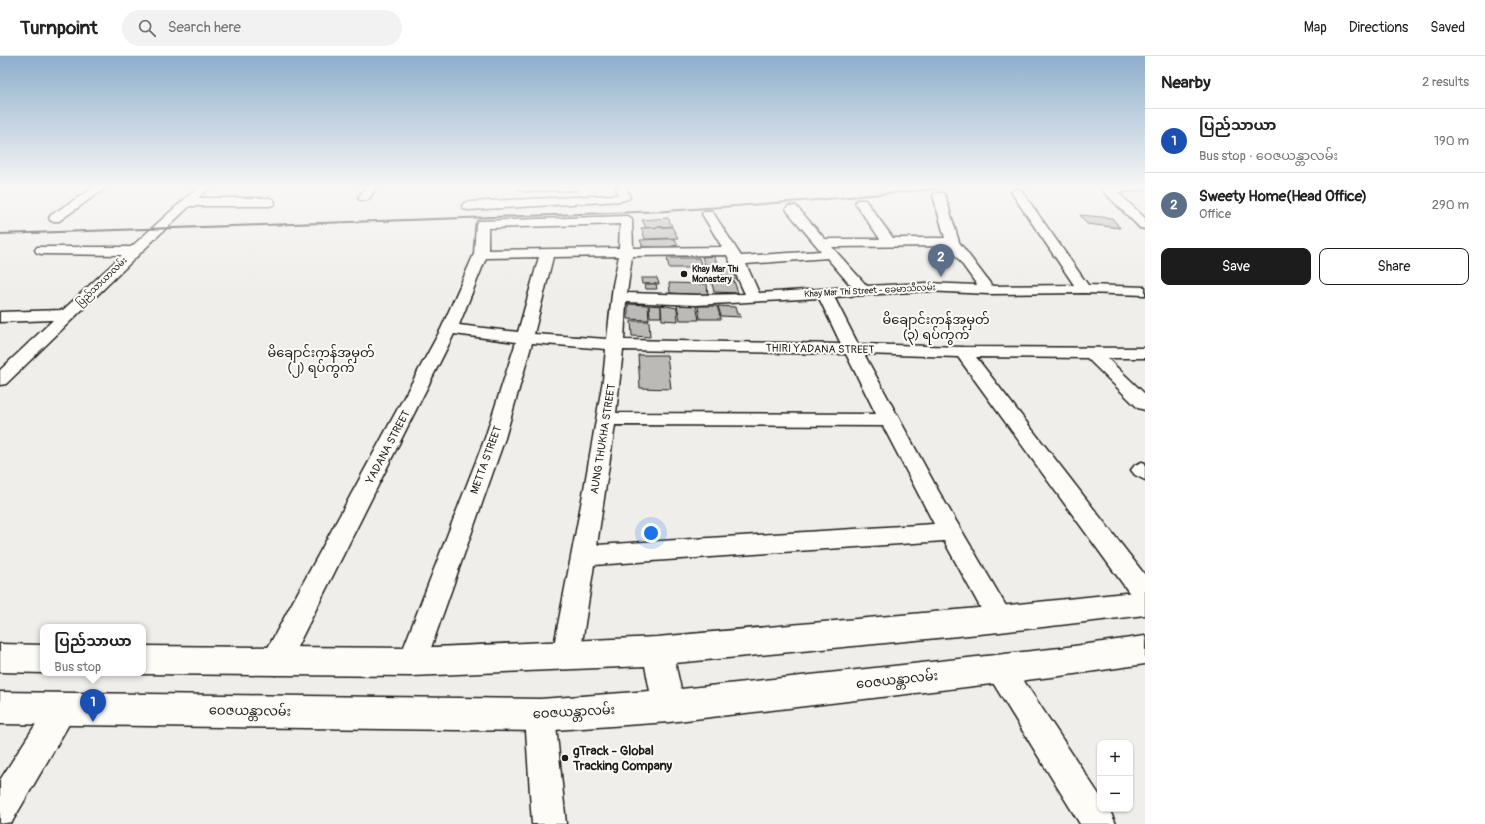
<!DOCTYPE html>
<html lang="en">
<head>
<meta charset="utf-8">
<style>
	:root { --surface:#fff; --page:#f2f2f2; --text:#222; --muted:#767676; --line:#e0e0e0; --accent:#1c1c1c }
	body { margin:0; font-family:Pangolin,"Noto Sans Myanmar",sans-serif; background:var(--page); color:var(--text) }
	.controls { position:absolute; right:12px; bottom:12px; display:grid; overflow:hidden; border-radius:8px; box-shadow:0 1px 3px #0004 }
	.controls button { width:36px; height:36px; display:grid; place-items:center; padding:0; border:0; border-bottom:1px solid var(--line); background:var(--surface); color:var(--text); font:20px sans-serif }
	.you { position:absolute; left:651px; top:477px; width:14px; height:14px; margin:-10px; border:3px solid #fff; border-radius:50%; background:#1a73e8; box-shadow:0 0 0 6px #1a73e833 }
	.badge { display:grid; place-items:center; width:26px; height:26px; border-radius:50%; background:var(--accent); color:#fff; font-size:13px; font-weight:700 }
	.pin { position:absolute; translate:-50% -33px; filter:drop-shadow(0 1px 2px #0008) }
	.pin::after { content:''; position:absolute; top:21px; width:14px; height:12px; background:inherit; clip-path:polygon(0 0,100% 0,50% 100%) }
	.popup { position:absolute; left:40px; top:568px; width:106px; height:52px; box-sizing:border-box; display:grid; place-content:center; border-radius:8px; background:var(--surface); filter:drop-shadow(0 1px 3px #0005); font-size:13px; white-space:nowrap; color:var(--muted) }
	.popup b { font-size:15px; color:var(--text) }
	.popup::after { content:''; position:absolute; left:50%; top:100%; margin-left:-8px; border:8px solid transparent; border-top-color:var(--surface) }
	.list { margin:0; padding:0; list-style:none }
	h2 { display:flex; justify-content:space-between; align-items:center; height:52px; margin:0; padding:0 16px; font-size:17px }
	h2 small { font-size:13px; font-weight:400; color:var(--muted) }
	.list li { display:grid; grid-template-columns:26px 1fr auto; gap:12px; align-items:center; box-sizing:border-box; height:64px; padding:0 16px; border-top:1px solid var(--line) }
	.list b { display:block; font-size:15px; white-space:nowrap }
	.list p { margin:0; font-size:13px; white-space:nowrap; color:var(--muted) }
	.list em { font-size:13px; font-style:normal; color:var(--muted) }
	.actions { display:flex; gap:8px; padding:12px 16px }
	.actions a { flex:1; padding:9px 0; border:1px solid var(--accent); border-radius:8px; text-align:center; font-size:14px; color:var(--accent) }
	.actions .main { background:var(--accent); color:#fff }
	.icon { flex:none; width:22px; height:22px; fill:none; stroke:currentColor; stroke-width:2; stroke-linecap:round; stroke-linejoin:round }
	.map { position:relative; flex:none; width:1145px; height:768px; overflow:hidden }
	header { display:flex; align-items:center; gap:24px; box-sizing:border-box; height:56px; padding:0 20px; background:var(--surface); border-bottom:1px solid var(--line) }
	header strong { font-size:19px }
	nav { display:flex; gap:22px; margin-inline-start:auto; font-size:14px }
	.search { width:280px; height:36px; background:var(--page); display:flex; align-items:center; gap:10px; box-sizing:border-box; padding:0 14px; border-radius:22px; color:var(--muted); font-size:15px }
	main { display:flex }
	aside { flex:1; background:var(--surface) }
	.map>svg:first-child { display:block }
	.building { fill:#bbbab6; stroke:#1c1c1c }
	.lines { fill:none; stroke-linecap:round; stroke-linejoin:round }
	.minor-casing { stroke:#1c1c1c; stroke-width:3 }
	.major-casing { stroke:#1c1c1c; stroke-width:3 }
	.minor { fill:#fdfcf7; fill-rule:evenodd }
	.major { fill:#fdfcf7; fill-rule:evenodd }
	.rail { stroke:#1c1c1c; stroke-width:2 }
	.poi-dot { fill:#1c1c1c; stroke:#fdfcf7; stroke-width:1.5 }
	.labels { text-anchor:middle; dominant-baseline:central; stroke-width:4; stroke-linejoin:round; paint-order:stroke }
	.far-poi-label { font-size:9px; font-weight:bold; fill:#1c1c1c; stroke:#fdfcf7; text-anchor:start }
	.far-street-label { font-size:9px; fill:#1c1c1c; stroke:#fdfcf7 }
	.street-label { font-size:11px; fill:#1c1c1c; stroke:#fdfcf7 }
	.quarter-label { font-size:13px; fill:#1c1c1c; stroke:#fdfcf7 }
	.near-street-label { font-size:13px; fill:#1c1c1c; stroke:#fdfcf7 }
	.near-poi-label { font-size:13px; font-weight:bold; fill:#1c1c1c; stroke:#fdfcf7; text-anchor:start }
</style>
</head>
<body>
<header>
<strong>Turnpoint</strong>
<div class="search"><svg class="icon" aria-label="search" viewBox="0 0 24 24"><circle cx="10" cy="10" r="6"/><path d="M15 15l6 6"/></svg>Search here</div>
<nav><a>Map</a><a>Directions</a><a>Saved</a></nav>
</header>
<main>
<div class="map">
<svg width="1145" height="768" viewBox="0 0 1145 768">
	<rect width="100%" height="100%" fill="#f0eeea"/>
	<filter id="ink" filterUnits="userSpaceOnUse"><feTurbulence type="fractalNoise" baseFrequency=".025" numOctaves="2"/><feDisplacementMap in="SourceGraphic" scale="8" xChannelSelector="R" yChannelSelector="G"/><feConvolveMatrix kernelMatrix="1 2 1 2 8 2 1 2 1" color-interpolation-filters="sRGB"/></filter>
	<g filter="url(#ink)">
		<g class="building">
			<polygon points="1080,159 1112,162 1120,172 1087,168"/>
			<polygon points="668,162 672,170 646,172 642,164"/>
			<polygon points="672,171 678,182 645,183 641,172"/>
			<polygon points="664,183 675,183 678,189 672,190 674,194 655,193 654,191 643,191 640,184"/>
			<polygon points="714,200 718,209 705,209 702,201"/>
			<polygon points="667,202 699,202 702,212 669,212"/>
			<polygon points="720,210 736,211 739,223 723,223"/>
			<polygon points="641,222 657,222 659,228 642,228"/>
			<polygon points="711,224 734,225 738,237 714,236"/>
			<polygon points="669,227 707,228 708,239 670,237"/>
			<polygon points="645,228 656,228 657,233 646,233"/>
			<polygon points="628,248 648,249 649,264 628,263"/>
			<polygon points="649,249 661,250 661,261 650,261"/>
			<polygon points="661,249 677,252 678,265 662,264"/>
			<polygon points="677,249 696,249 699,264 680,264"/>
			<polygon points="698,250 717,250 721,263 700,263"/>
			<polygon points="718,250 735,251 737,258 740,258 741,261 721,260"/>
			<polygon points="631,265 649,265 650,281 632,280"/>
			<polygon points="638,299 667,299 671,333 640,332"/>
		</g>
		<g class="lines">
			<defs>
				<g id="minor">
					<polygon points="94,131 107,131 59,165 51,165 49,162 51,159"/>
					<polygon points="198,131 210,131 198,142 269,142 273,143 275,146 273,149 269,150 190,150 162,176 6,328 0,329 0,314 53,264 0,266 0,256 63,254 122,199 42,198 37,197 35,194 37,191 131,191"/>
					<polygon points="366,131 377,131 368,144 360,144 358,142"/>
					<polygon points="519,131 579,131 577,133 573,134 524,135 520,134 518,132"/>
					<polygon points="616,131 626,131 630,141 628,143 620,145 468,154 464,153 462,150 464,147 468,146 618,139"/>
					<polygon points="1109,131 1145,131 1145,134 1109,137 1105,136 1103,134 1105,132"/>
					<path d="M1017,133L1021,134L1088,229L1145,231V239L1084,237L988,238L926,235L834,241L858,288L963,291L1145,292V302H1107L1145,338V354L1138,352L1087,302L976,301L1145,519V549L1136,546L958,301L864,298L939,436L1009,555L1013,563L1009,571L1000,575L991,571L944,485L594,509L580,600L576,609L566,613L556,609L552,600L584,433L603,324L606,293L532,287L505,382L426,606L422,615L412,619L402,615L398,606L485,382L516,286L454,278L285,615L275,619L265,615L261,606L265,597L441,273L474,198L476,168L478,165L626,160L630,161L632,164L633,192L722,191L702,158L704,155H712L741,200L821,195L788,156L786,153L788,150H796L825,183H880L855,147L857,144H865L893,182H945L933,139L935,137H943L945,139L959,186L992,230L1074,229L1011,136L1013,134ZM620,168L619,192L488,194V172ZM949,190L977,229L926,227L867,230L832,191ZM727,199L745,238L696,239L627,237L632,200ZM619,200L613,229L607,283L534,278L553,201ZM539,201L518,276L459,269L486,202ZM827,202L852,231L759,237L746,208ZM819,242L841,288L624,284L626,246L696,249ZM623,294L846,298L876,358L616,357ZM615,369L883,370L934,468L597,489Z"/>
					<polygon points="1142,406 1145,407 1145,424 1135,419 1131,414 1135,409"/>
					<polygon points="1000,600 1010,604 1100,740 1100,753 1109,753 1116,768 1080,768 990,622 986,613 990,604"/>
					<polygon points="62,638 72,643 77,653 72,663 12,766 0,768 0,724 52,643"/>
					<polygon points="540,644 550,649 555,659 566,768 532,768 525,659 530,649"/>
				</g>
				<g id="major">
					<polygon points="1099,131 1112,131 1145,162 1145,173 1140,172"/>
					<polygon points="1145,535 1145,559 1000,576 675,607 681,633 1060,592 1145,580 1145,608 1060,620 669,666 540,675 0,668 0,636 540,643 650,635 645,610 412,620 143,618 140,617 143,617 143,590 412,592 657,581 1000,550"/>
					<polygon points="0,588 43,589 44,617 0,616"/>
				</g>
			</defs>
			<use href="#minor" class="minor-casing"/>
			<use href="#major" class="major-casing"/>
			<use href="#minor" class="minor"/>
			<use href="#major" class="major"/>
			<polyline class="rail" points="0,178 666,155 816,144 956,131"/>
		</g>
	</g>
	<linearGradient id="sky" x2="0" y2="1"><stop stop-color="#8eafcc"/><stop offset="0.55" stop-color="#f8f7f6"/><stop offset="1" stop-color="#f8f7f6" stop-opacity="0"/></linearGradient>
	<rect width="1145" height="238" fill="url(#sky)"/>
	<g class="poi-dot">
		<circle cx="684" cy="218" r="4"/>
		<circle cx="565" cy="702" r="4"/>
	</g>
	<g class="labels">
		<g class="far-poi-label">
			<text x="692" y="213">Khay Mar Thi<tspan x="692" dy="10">Monastery</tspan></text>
		</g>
		<g class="far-street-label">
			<text transform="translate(102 226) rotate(-44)">ပြည်သာယာလမ်း</text>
			<text transform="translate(870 235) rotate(-3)">Khay Mar Thi Street - ခေမာသီလမ်း</text>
		</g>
		<g class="street-label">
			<text transform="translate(820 293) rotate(1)">THIRI YADANA STREET</text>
			<text transform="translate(603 383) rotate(-81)">AUNG THUKHA STREET</text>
			<text transform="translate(388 391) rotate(-62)">YADANA STREET</text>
			<text transform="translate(486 404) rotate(-70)">METTA STREET</text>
		</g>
		<g class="quarter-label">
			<text x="936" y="264">မိချောင်းကန်အမှတ်<tspan x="936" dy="15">(၃) ရပ်ကွက်</tspan></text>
			<text x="321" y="297">မိချောင်းကန်အမှတ်<tspan x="321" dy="15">(၂) ရပ်ကွက်</tspan></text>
		</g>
		<g class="near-street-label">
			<text transform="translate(897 624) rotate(-6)">ဝေဇယန္တာလမ်း</text>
			<text transform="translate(250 655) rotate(1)">ဝေဇယန္တာလမ်း</text>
			<text transform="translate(574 656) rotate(-3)">ဝေဇယန္တာလမ်း</text>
		</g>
		<g class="near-poi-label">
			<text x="573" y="695">gTrack - Global<tspan x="573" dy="15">Tracking Company</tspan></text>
		</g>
	</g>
</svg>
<div class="controls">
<button>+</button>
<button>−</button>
</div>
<div class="you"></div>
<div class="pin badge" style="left:93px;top:666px;background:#1a4fb4">1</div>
<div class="popup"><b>ပြည်သာယာ</b>Bus stop</div>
<div class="pin badge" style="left:941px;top:221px;background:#5c6f8a">2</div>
</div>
<aside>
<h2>Nearby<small>2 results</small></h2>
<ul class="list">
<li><span class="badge" style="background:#1a4fb4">1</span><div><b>ပြည်သာယာ</b><p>Bus stop · ဝေဇယန္တာလမ်း</p></div><em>190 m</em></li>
<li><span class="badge" style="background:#5c6f8a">2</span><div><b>Sweety Home(Head Office)</b><p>Office</p></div><em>290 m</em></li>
</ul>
<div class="actions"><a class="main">Save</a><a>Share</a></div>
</aside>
</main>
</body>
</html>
